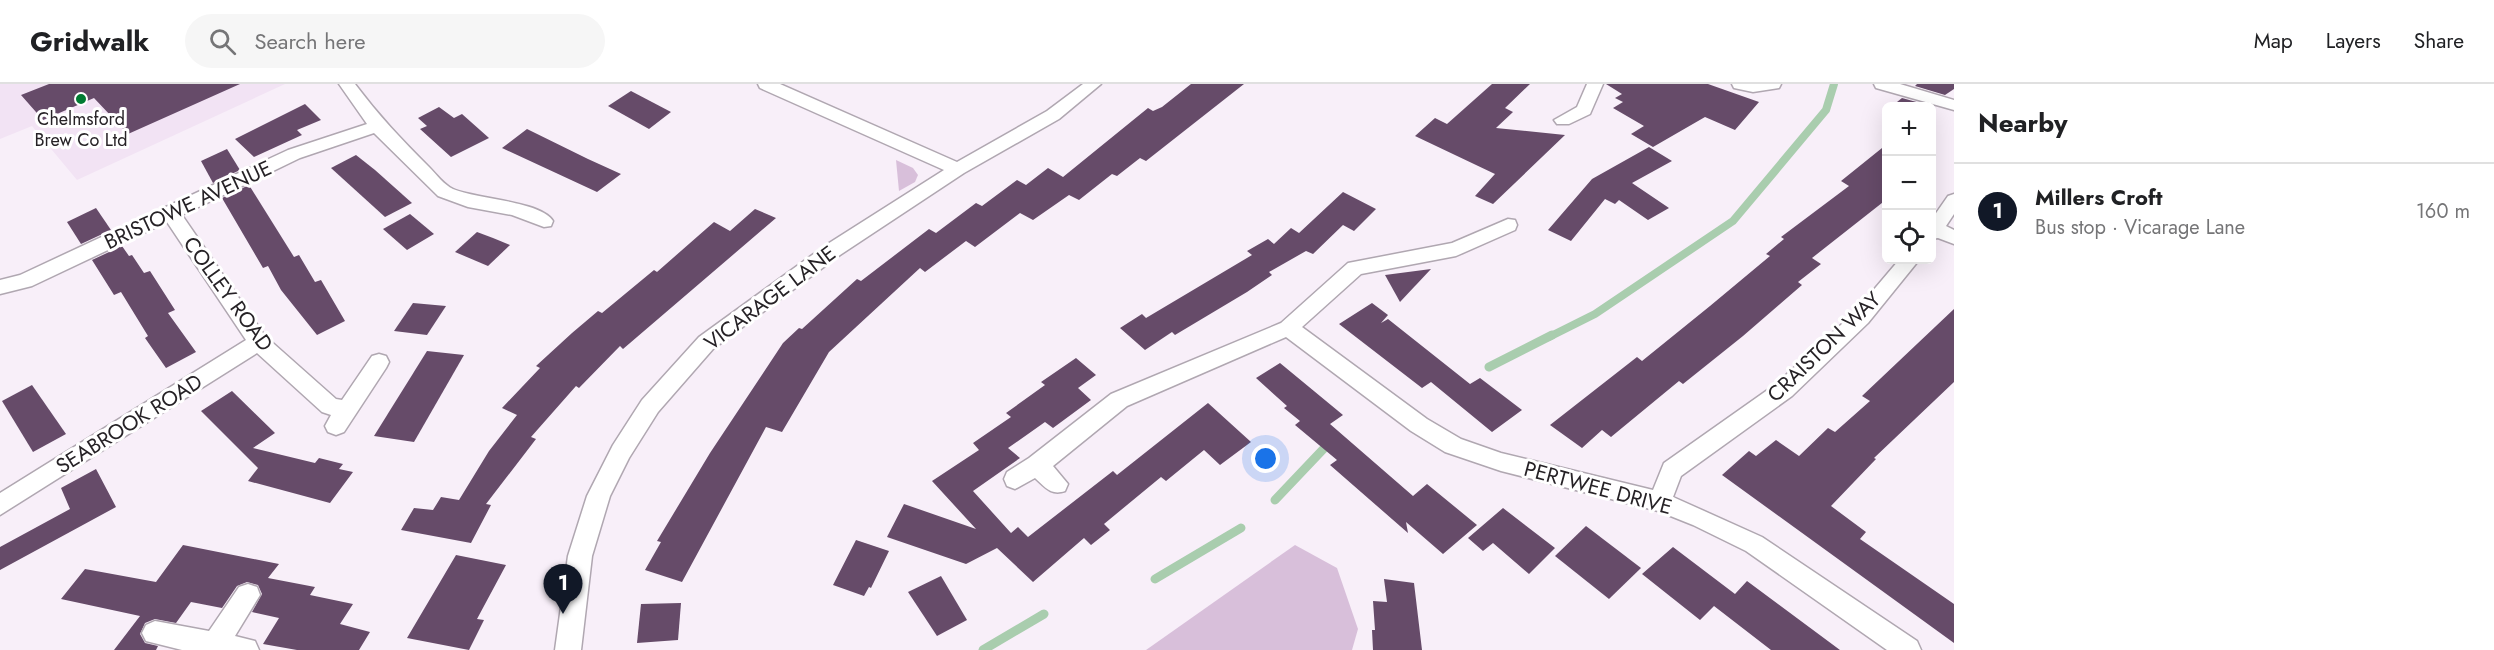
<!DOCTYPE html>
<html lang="en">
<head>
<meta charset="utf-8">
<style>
	:root { --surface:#fff; --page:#f6f6f6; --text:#202124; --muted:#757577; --line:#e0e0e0; --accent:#111827 }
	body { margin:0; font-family:Jost,sans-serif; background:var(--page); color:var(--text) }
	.controls { position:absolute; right:18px; top:18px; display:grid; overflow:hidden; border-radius:9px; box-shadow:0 6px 24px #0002 }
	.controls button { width:54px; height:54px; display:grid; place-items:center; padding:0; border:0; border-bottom:2px solid var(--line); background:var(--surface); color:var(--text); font:30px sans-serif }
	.you { position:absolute; left:1266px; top:375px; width:21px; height:21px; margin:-15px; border:4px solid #fff; border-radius:50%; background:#1a73e8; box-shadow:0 0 0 9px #1a73e833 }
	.badge { display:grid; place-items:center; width:39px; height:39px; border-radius:50%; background:var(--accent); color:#fff; font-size:20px; font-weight:700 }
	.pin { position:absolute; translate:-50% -50px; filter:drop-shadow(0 2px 3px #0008) }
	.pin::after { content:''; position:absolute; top:32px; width:21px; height:18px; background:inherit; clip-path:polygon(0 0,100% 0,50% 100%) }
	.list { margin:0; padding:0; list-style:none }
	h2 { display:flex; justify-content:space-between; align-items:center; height:78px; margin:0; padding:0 24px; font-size:26px }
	h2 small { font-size:20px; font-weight:400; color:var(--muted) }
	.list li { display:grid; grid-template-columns:39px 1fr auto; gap:18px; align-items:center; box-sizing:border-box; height:96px; padding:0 24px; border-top:2px solid var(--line) }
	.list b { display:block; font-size:22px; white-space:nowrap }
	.list p { margin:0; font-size:20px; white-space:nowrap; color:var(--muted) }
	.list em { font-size:20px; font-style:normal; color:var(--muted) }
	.icon { flex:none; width:33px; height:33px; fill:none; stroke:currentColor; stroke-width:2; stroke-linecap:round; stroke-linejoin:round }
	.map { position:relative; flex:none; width:1954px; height:566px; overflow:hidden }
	header { display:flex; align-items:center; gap:36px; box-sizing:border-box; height:84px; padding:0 30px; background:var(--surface); border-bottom:2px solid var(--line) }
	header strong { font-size:28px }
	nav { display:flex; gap:33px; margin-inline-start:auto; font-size:21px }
	.search { width:420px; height:54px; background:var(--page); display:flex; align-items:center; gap:15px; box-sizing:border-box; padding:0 21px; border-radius:33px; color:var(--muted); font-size:22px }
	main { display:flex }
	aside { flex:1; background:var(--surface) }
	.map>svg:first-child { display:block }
	.built { fill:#f2e3f4 }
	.green { fill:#d8bfda }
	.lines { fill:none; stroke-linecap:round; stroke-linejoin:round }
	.stream-far1 { stroke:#a9cdae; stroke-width:8 }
	.stream { stroke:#a9cdae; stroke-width:9 }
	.building { fill:#664b69 }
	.street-casing { stroke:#b0a7b1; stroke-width:3 }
	.street { fill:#fff; fill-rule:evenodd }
	.poi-dot { fill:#007b32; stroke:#fff; stroke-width:2 }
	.labels { text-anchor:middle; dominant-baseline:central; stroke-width:6; stroke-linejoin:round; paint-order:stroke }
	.far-poi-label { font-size:18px; fill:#262226; stroke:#fff }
	.street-label { font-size:21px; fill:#262226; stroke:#fff }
</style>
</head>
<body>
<header>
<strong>Gridwalk</strong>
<div class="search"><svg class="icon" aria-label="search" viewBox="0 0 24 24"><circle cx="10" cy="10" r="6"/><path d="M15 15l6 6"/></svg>Search here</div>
<nav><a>Map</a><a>Layers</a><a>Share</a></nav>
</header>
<main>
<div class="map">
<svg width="1954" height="566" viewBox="0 0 1954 566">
	<rect width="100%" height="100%" fill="#f8eff9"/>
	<polygon class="built" points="0,0 285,0 77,96 32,42 0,55"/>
	<g class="green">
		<polygon points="896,76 913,84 918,91 915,98 899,107"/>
		<polygon points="1295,461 1337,484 1358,545 1352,566 1146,566"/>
	</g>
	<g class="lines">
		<polyline class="stream-far1" points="1549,253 1595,230 1733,137 1826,26 1834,0"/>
		<g class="stream">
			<polyline points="1489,283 1552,251"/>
			<polyline points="1275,416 1331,357"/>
			<polyline points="1155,495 1241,444"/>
			<polyline points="983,566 1044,530"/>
		</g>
	</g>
	<g class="building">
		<polygon points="49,0 240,0 128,50 94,14 43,36 21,11"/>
		<polygon points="1191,0 1244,0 1146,77 1140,74 1117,92 1112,90 1079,116 1069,111 1033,136 1020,129 975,163 966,157 925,188 920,184 829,268 782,348 766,343 682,498 645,486 661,458 657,457 710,369 783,259 799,244 802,245 857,195 861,197 929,145 936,149 976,119 982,122 1017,96 1026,101 1048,84 1063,93 1148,24 1153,27 1162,23"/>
		<polygon points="1492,0 1530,0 1505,24 1513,28 1496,44 1565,51 1493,120 1475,112 1495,90 1415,52 1435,34 1447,40"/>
		<polygon points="1606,0 1708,0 1759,18 1735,46 1705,33 1653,63 1631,50 1644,42 1613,24 1623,18 1615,14 1622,10"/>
		<polygon points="1917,0 1954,0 1954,5 1945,11 1915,2"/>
		<polygon points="631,7 671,28 649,45 608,22"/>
		<polygon points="1902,14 1931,22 1892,22"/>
		<polygon points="305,20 321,36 297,46 302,51 254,73 235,55"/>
		<polygon points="439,23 454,34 462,30 489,54 451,73 420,45 427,42 418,34"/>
		<polygon points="527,45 588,75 621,90 597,108 502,64"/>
		<polygon points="1887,60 1887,115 1812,174 1821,180 1798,198 1802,201 1743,252 1683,300 1679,297 1611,353 1602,346 1582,364 1550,341 1637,273 1642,277 1710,222 1770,172 1766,170 1784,155 1781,153 1849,102 1841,97"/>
		<polygon points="1649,63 1672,77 1632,99 1669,124 1648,136 1619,116 1615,120 1605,115 1571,157 1548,146 1592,95"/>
		<polygon points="227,65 240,86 213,99 201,77"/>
		<polygon points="356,71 375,86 412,119 385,133 331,84"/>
		<polygon points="249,101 294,173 299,171 315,198 321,196 345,237 317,251 281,206 268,182 263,184 222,114"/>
		<polygon points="1343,108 1376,125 1354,147 1343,141 1313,170 1306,167 1269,188 1272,191 1247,208 1175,251 1172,248 1145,266 1120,244 1142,230 1146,234 1252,171 1247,167 1268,155 1274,160 1291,144 1299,149"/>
		<polygon points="96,124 111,146 81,160 67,138"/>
		<polygon points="755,125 776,134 623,265 620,262 579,304 576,302 531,353 536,355 486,420 491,421 471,459 401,446 414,424 433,426 441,413 459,416 489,367 517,331 502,324 540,284 536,282 572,249 598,227 602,229 654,186 657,188 714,138 730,147"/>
		<polygon points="410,130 434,150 407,166 383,145"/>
		<polygon points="477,148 493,154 510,161 488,182 455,168"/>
		<polygon points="122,162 129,172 132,171 144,189 150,187 175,226 168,229 196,268 166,284 145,254 148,252 121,208 114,211 92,176"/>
		<polygon points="1431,185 1400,218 1385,191"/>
		<polygon points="413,219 446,222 427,251 394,247"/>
		<polygon points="1372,219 1388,231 1381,239 1388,235 1470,300 1480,294 1522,326 1492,348 1431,298 1422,304 1339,240"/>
		<polygon points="1954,225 1954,298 1874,374 1876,375 1831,422 1866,448 1860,455 1954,520 1954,559 1722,391 1749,367 1756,372 1776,356 1799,372 1828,344 1835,348 1870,317 1862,312"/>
		<polygon points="427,267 464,271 414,358 374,352"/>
		<polygon points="1076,274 1096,291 1078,304 1091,316 1053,344 1045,338 1008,364 1020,374 973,407 1011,449 1018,443 1028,453 1113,387 1117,391 1208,319 1251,358 1220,381 1204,366 1166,397 1161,393 1104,440 1110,446 1091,461 1084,454 1033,498 997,464 966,480 887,453 904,420 976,445 932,397 979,366 973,359 1011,333 1006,329 1045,301 1041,298"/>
		<polygon points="1280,279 1343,331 1330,340 1413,412 1427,400 1477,441 1443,470 1406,438 1408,449 1330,381 1337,376 1295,341 1300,337 1284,324 1287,322 1256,294"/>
		<polygon points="32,301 66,350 33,368 2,317"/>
		<polygon points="232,307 275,349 253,364 315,379 319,374 343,380 339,385 353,388 330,419 248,397 258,384 201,327"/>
		<polygon points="96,385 116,423 0,486 0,463 70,425 61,404"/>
		<polygon points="1503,424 1555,464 1529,490 1493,459 1483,467 1468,454"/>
		<polygon points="1586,442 1641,484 1609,515 1555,472"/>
		<polygon points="856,456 889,467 871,504 869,503 864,512 833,501"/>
		<polygon points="183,461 279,480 268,494 315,503 310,511 353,520 340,540 370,548 359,566 297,566 263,560 279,534 252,528 262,510 258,501 247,498 237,502 222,524 191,518 176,539 155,535 145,539 140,550 145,559 158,562 156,566 114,566 140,532 61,515 85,485 156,498"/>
		<polygon points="1673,463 1735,510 1747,497 1840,566 1771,566 1714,522 1700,536 1642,490"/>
		<polygon points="456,471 506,481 477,535 484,536 469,566 407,554"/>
		<polygon points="941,492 967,536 937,552 908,508"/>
		<polygon points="1384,495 1414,499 1422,566 1373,566 1372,546 1375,546 1373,517 1387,518"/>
		<polygon points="681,519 678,556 637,559 641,520"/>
	</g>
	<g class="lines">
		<defs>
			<g id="street">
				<path d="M339,0H355C379,32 401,55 429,83C436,90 444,101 453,105C476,115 541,117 553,137L551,142L544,143L512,131L468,123L438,112L374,49L300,74L182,131L265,252L336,315L342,316L372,272L379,270L386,272L389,278L386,284L344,348L336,351L328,348L325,342L331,331L322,328L257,269L0,431V409L246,256L167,138L32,202L0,210V196L20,191L288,66L367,40Z"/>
				<polygon points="758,0 780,0 957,78 1047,27 1083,0 1101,0 1059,35 964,89 840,171 713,265 658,328 629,374 610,412 592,472 581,566 555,566 568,472 587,412 613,361 642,316 699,253 826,161 944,86 760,4"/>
				<polygon points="1587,0 1603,0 1590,30 1569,40 1557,40 1554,36 1577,23"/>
				<polygon points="1732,0 1781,0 1779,4 1753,8 1734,4"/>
				<polygon points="1874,0 1900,0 1954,16 1954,26 1876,4"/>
				<polygon points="1954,110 1954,130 1946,142 1954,146 1954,160 1938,154 1932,155 1932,135 1948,112"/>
				<path d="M1508,135L1515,136L1517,141L1515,146L1456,172L1361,190L1302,243L1427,335L1461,355L1501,369L1653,406L1664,379L1776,300L1854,229L1899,176H1919L1868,239L1792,312L1681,392L1673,413L1762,453L1917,557L1921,566H1887L1746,467L1693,441L1658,427L1501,387L1445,368L1411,347L1286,253L1127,322L1053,382L1068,400L1065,407C1051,412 1045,403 1035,394L1015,405L1007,402L1004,395L1007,388L1029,374L1111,310L1281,239L1348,179L1452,159Z"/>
				<polygon points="248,500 257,503 260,511 235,552 255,557 259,566 182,566 146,557 142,549 146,541 155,537 209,547 239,503"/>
			</g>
		</defs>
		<use href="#street" class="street-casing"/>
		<use href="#street" class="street"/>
	</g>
	<circle class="poi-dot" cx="81" cy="15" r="6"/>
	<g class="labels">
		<g class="far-poi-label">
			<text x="81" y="35">Chelmsford<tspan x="81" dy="21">Brew Co Ltd</tspan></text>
		</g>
		<g class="street-label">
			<text transform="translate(188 121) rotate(-25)">BRISTOWE AVENUE</text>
			<text transform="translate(228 210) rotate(54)">COLLEY ROAD</text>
			<text transform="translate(770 214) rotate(-37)">VICARAGE LANE</text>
			<text transform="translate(1824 263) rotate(-44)">CRAISTON WAY</text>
			<text transform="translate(129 340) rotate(-32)">SEABROOK ROAD</text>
			<text transform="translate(1598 404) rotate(15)">PERTWEE DRIVE</text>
		</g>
	</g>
</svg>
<div class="controls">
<button>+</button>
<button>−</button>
<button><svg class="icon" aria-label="locate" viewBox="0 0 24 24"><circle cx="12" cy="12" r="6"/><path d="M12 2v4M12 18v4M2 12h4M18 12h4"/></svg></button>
</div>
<div class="you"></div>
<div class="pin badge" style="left:563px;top:530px">1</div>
</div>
<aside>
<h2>Nearby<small></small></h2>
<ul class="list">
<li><span class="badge">1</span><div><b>Millers Croft</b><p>Bus stop · Vicarage Lane</p></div><em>160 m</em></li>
</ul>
</aside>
</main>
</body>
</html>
